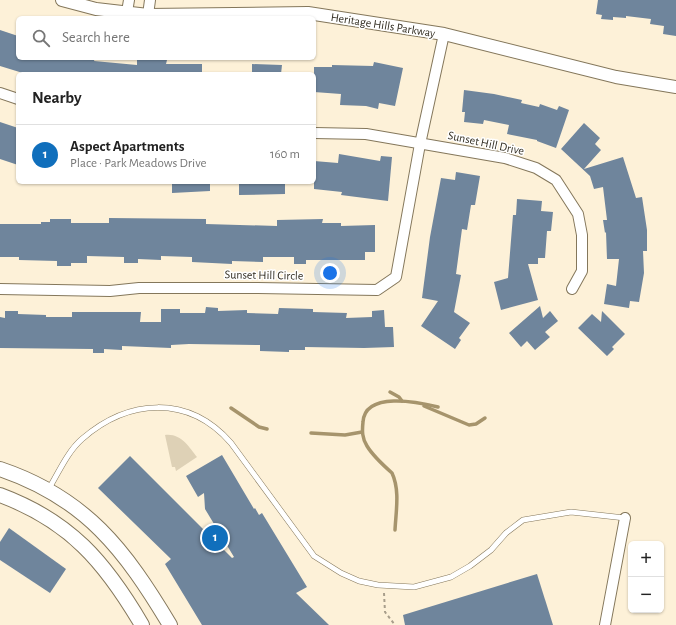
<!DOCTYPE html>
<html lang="en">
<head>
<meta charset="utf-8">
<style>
	:root { --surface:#fff; --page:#f2f2f2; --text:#222; --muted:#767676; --line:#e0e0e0; --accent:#106fbc }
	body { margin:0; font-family:"Alegreya Sans",sans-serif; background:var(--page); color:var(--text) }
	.controls { position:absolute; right:12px; bottom:12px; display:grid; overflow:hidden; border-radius:6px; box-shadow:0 1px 3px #0004 }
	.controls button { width:36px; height:36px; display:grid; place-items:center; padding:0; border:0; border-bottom:1px solid var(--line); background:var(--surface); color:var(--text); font:20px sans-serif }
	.you { position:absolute; left:330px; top:273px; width:14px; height:14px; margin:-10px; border:3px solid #fff; border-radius:50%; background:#1a73e8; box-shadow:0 0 0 6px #1a73e833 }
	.badge { display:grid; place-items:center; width:26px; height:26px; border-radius:50%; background:var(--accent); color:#fff; font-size:13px; font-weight:700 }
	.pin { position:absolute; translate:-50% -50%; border:2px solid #fff; box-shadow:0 1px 4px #0006 }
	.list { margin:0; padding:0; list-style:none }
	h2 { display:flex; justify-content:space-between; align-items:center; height:52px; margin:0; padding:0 16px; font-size:17px }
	h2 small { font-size:13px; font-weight:400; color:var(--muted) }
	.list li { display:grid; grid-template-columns:26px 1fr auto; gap:12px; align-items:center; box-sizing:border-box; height:60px; padding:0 16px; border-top:1px solid var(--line) }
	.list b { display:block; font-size:15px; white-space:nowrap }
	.list p { margin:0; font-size:13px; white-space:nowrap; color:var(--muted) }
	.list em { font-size:13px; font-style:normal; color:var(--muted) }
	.icon { flex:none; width:22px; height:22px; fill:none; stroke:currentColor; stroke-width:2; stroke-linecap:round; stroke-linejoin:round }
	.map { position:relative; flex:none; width:676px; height:625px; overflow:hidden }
	.search { position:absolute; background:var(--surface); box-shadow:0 1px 3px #0004; left:16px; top:16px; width:300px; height:44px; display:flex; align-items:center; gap:10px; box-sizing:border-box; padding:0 14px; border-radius:6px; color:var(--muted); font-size:15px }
	.panel { position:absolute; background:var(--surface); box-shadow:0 1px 3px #0004; left:16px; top:72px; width:300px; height:112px; border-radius:6px }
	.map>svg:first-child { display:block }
	.green { fill:#ded1b6 }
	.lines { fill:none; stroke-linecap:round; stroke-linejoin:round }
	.stream { stroke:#a6946c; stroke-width:3.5 }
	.building { fill:#6f859c }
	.service-casing { stroke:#84775b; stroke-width:6 }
	.minor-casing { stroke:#84775b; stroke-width:12 }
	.tertiary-casing { stroke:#84775b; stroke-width:14 }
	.secondary-casing { stroke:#84775b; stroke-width:16 }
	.path { stroke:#a89e8b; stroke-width:2; stroke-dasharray:3 3; stroke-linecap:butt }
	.service { stroke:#fff; stroke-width:5 }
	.minor { stroke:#fff; stroke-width:10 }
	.tertiary { stroke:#fff; stroke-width:12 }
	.secondary { stroke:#fff; stroke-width:14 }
	.labels { text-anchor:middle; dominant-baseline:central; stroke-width:3; stroke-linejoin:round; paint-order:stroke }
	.street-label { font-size:12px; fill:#322d21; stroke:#fff }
</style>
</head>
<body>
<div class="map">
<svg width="676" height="625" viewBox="0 0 676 625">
	<rect width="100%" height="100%" fill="#fdf1d8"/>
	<path class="green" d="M165,435C181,433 189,447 197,457L176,471L175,467H172Z"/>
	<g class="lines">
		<g class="stream">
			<polyline points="390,392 399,397 402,401"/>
			<polyline points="424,406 469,425 476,424 485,418"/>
			<polyline points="231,408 259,427 267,429"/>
			<polyline points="311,433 345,435 362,432"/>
			<path d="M395,530C396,511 400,490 392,473C383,465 373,456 367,446C362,438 362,431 363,422C365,391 418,402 438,407"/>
		</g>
	</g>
	<g class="building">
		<polygon points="598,0 676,0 676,36 663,34 664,26 650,24 651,19 626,16 626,18 613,17 613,20 601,19 602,15 596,14"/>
		<polygon points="0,30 18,36 18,58 95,58 94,61 137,65 137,58 167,60 166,64 202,64 202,74 26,74 0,66"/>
		<polygon points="374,62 403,68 395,106 379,103 378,109 366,106 340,105 341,94 314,92 314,67 332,67 332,65 373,66"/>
		<polygon points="252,64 282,65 281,74 252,74"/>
		<polygon points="464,90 494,94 522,100 521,103 539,107 540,104 557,110 559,106 569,110 556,148 537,141 537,140 507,134 509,125 484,120 483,124 464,122 465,112 462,112"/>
		<polygon points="0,122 18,128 18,165 0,159"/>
		<polygon points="584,123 600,138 595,144 601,150 584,169 623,157 636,198 642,197 647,230 647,251 643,251 644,273 639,302 630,301 629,308 604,304 607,284 616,286 619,259 607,259 606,232 605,233 603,220 607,220 603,187 594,189 590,176 561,149"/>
		<polygon points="339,154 380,161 381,156 392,157 388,201 341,195 342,192 314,189 314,161 338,163"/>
		<polygon points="456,172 480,176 475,205 471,205 467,230 462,229 456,274 461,275 454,312 470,323 459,338 461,340 455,349 421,326 438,301 422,298 430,237 441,178 455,180"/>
		<polygon points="172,182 210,182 210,191 172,193"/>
		<polygon points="239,182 285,182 285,194 239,195"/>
		<polygon points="517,199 542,201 541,211 553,212 551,231 547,231 545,258 538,258 538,264 528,264 538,300 501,310 494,282 508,278 513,215 516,215"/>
		<polygon points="109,218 206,219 206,224 277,226 277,220 323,219 322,223 341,223 341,226 375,225 375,252 365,252 365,260 306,260 306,264 294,264 294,257 263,257 263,262 232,261 232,264 192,262 192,257 161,256 161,260 138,259 138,263 124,263 124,257 87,256 87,263 71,263 71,266 57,266 57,261 19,260 19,257 0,257 0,224 41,224 41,222 50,222 50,219 71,219 71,223 109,223"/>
		<polygon points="540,306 543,318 550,311 558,321 545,332 550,337 535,350 527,341 521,347 509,333"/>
		<polygon points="206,307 218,308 218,311 247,310 247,313 278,314 279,308 313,309 313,312 347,313 346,318 372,317 372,311 384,310 385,327 393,327 394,347 364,348 305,347 305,350 289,350 289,352 260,351 260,345 189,344 171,345 171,348 122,346 122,350 104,349 104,353 93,353 93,349 0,348 0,317 5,318 5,311 18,311 18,314 46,315 46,317 72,317 72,312 141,312 140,322 161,322 161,309 180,309 180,313 205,313"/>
		<polygon points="602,311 625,334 612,347 614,349 607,356 578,328 592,314 601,322"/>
		<polygon points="222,455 254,509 255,508 259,515 262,513 307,587 296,593 329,625 202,625 165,564 171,559 98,488 130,456 232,558 234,557 205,509 204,493 198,497 186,476"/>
		<polygon points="9,528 66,569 50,593 0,560 0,542"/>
		<polygon points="537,574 553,625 405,625 403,615"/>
	</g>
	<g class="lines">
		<defs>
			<path id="service" d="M48,490C58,474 67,452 82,439C128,399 188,394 231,443L314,556L341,573L359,581L378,585L414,587L451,577L470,566L491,550L506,533L523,520L571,512L625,518"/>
			<g id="minor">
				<polyline points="127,12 129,0"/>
				<polyline points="148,15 150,0"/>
				<polyline points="0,93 18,99"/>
				<polyline points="314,133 366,134 505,158 536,168 556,180 578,214 582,235 582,271 572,289"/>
				<polyline points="0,289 110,291 139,288 258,288 377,290 396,277 420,144 444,34"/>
				<polyline points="605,625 625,518"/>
			</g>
			<polyline id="tertiary" points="62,0 96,9 148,15 308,13 444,34 616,77 676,87"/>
			<g id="secondary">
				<path d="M0,469C86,498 125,550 170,625"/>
				<path d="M0,495C70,521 105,562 142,625"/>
			</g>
		</defs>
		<use href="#service" class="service-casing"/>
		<use href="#minor" class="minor-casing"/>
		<use href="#tertiary" class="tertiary-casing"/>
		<use href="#secondary" class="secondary-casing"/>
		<polyline class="path" points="384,593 385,612 395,625"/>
		<use href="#service" class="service"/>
		<use href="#minor" class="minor"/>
		<use href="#tertiary" class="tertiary"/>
		<use href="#secondary" class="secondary"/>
	</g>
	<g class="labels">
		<g class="street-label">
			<text transform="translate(383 25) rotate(9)">Heritage Hills Parkway</text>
			<text transform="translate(486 143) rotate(12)">Sunset Hill Drive</text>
			<text transform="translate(264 275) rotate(1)">Sunset Hill Circle</text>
		</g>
	</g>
</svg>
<div class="controls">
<button>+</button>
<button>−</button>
</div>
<div class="you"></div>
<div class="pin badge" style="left:215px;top:538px">1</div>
<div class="search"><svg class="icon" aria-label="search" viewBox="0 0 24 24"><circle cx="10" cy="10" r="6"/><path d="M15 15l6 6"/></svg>Search here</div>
<section class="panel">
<h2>Nearby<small></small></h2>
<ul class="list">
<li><span class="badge">1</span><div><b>Aspect Apartments</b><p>Place · Park Meadows Drive</p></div><em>160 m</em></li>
</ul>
</section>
</div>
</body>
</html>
